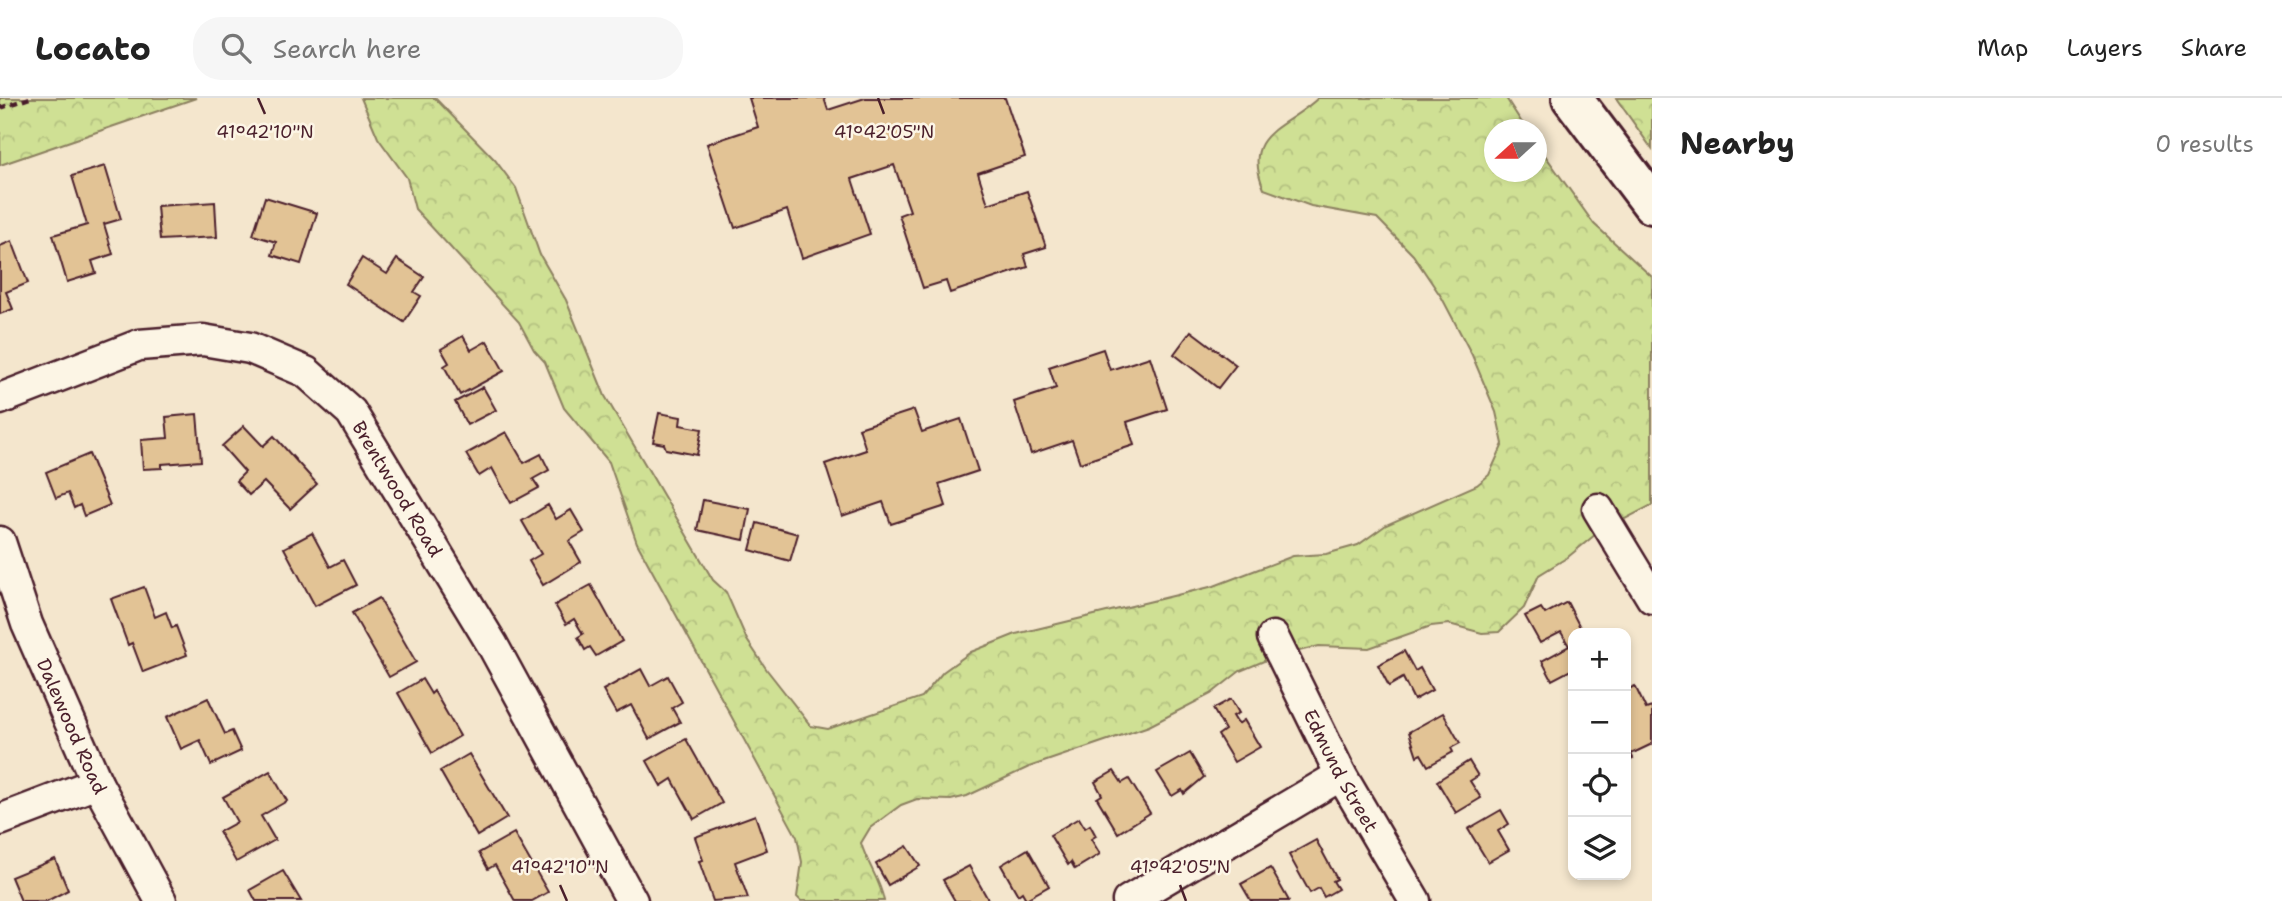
<!DOCTYPE html>
<html lang="en">
<head>
<meta charset="utf-8">
<style>
	:root { --surface:#fff; --page:#f6f6f6; --text:#222; --muted:#767676; --line:#e0e0e0 }
	body { margin:0; font-family:"Shantell Sans",sans-serif; background:var(--page); color:var(--text) }
	.controls { position:absolute; right:21px; bottom:21px; display:grid; overflow:hidden; border-radius:14px; box-shadow:0 4px 10px #0003 }
	.controls button { width:63px; height:63px; display:grid; place-items:center; padding:0; border:0; border-bottom:2px solid var(--line); background:var(--surface); color:var(--text); font:35px sans-serif }
	.compass { position:absolute; left:1484px; top:21px; width:63px; height:63px; border-radius:50%; background:var(--surface); box-shadow:0 4px 10px #0003; rotate:249deg }
	.list { margin:0; padding:0; list-style:none }
	h2 { display:flex; justify-content:space-between; align-items:center; height:91px; margin:0; padding:0 28px; font-size:30px }
	h2 small { font-size:23px; font-weight:400; color:var(--muted) }
	.icon { flex:none; width:38px; height:38px; fill:none; stroke:currentColor; stroke-width:2; stroke-linecap:round; stroke-linejoin:round }
	.map { position:relative; flex:none; width:1652px; height:803px; overflow:hidden }
	header { display:flex; align-items:center; gap:42px; box-sizing:border-box; height:98px; padding:0 35px; background:var(--surface); border-bottom:2px solid var(--line) }
	header strong { font-size:33px }
	nav { display:flex; gap:38px; margin-inline-start:auto; font-size:24px }
	.search { width:490px; height:63px; background:var(--page); display:flex; align-items:center; gap:18px; box-sizing:border-box; padding:0 24px; border-radius:28px; color:var(--muted); font-size:26px }
	main { display:flex }
	aside { flex:1; background:var(--surface) }
	.map>svg:first-child { display:block }
	.forest { fill:url(#forest-crowns); stroke:#8c8060; stroke-width:2 }
	.building { fill:#e2c395; stroke:#4a1f2b; stroke-width:2 }
	.lines { fill:none; stroke-linecap:round; stroke-linejoin:round }
	.minor-casing { stroke:#4a1f2b; stroke-width:35 }
	.secondary-casing { stroke:#4a1f2b; stroke-width:44 }
	.path { stroke:#4a1f2b; stroke-width:4.5; stroke-dasharray:7 5; stroke-linecap:butt }
	.minor { stroke:#fcf5e5; stroke-width:30 }
	.secondary { stroke:#fcf5e5; stroke-width:38 }
	.ticks { fill:none; stroke:#4a1f2b; stroke-width:2.5 }
	.labels { text-anchor:middle; dominant-baseline:central; stroke-width:5; stroke-linejoin:round; paint-order:stroke }
	.street-label { font-size:19px; fill:#4a1f2b; stroke:#fcf5e5 }
	.ticks-label { font-size:18px; text-anchor:middle; fill:#4a1f2b; stroke:#fcf5e5; stroke-width:5; stroke-linejoin:round; paint-order:stroke }
</style>
</head>
<body>
<header>
<strong>Locato</strong>
<div class="search"><svg class="icon" aria-label="search" viewBox="0 0 24 24"><circle cx="10" cy="10" r="6"/><path d="M15 15l6 6"/></svg>Search here</div>
<nav><a>Map</a><a>Layers</a><a>Share</a></nav>
</header>
<main>
<div class="map">
<svg width="1652" height="803" viewBox="0 0 1652 803">
	<defs>
		<pattern id="forest-crowns" width="20" height="18" patternUnits="userSpaceOnUse" patternTransform="scale(1.75)"><rect width="20" height="18" fill="#cfe094"/><path d="M2 6a3 3 0 1 1 6 0M12 15a3 3 0 1 1 6 0" fill="none" stroke="#b3c080"/></pattern>
	</defs>
	<rect width="100%" height="100%" fill="#f4e6cd"/>
	<filter id="ink" filterUnits="userSpaceOnUse"><feTurbulence type="fractalNoise" baseFrequency=".0143" numOctaves="2"/><feDisplacementMap in="SourceGraphic" scale="14" xChannelSelector="R" yChannelSelector="G"/><feConvolveMatrix kernelMatrix="1 2 1 2 8 2 1 2 1" color-interpolation-filters="sRGB"/></filter>
	<g filter="url(#ink)">
		<g class="forest">
			<polygon points="0,0 196,0 0,67"/>
			<path d="M361,0H435L495,62L516,90L540,157L566,202L605,298L713,482L726,494L747,542L767,572L811,628L828,631L922,599L943,574L971,554L1016,536L1214,488L1293,458L1326,456L1358,447L1386,427L1477,387L1489,377L1503,346L1496,314L1472,257L1442,200L1413,157L1377,120L1311,108L1264,91C1240,34 1287,30 1318,0H1506L1526,31L1494,32V74H1536L1537,46L1594,126L1652,179V407L1596,436L1568,459L1539,477L1524,510L1499,534L1482,535L1449,526L1431,528L1369,550L1319,548L1271,560L1240,573L1211,596L1149,628L1029,669L967,698L951,702L917,701L901,707L870,730L861,745C867,766 880,781 884,803H801L797,799L802,764L797,739L637,445L609,364L564,310L545,264L534,252L519,224L415,111L407,80L378,40Z"/>
			<polygon points="1616,0 1652,0 1652,51"/>
		</g>
		<g class="building">
			<polygon points="749,0 824,0 828,12 865,0 1005,0 1025,59 978,75 988,106 1027,93 1046,149 1024,156 1028,169 950,195 946,183 923,190 899,117 910,113 894,67 852,81 870,136 802,160 787,112 735,130 707,46 758,29"/>
			<polygon points="105,68 121,121 104,126 113,156 92,163 96,175 67,184 53,137 87,127 72,78"/>
			<polygon points="265,99 317,115 301,166 272,157 276,144 253,137"/>
			<polygon points="215,104 217,139 160,142 157,108"/>
			<polygon points="12,143 28,185 6,194 13,211 0,216 0,148"/>
			<polygon points="362,160 387,176 397,161 424,179 414,194 421,198 404,224 346,186"/>
			<polygon points="1191,233 1236,267 1218,290 1174,256"/>
			<polygon points="463,238 471,252 487,243 504,273 460,297 444,268 449,265 441,251"/>
			<polygon points="1103,251 1110,272 1150,259 1167,311 1127,324 1134,347 1080,365 1072,342 1031,356 1014,304 1056,290 1049,269"/>
			<polygon points="483,289 496,312 467,327 455,304"/>
			<polygon points="914,312 922,334 961,321 978,373 939,386 946,408 891,426 883,404 842,418 825,366 866,352 859,330"/>
			<polygon points="659,315 681,319 680,327 702,331 697,357 666,351 664,346 653,344"/>
			<polygon points="197,316 201,363 162,366 162,370 143,371 141,342 168,340 166,319"/>
			<polygon points="244,328 263,348 274,338 317,386 290,411 264,384 249,397 236,383 245,374 222,348"/>
			<polygon points="506,334 524,365 541,356 549,372 533,381 539,390 511,405 492,370 479,378 466,356"/>
			<polygon points="89,356 110,407 84,418 80,407 74,410 68,395 56,400 46,374"/>
			<polygon points="703,402 750,411 744,442 697,432"/>
			<polygon points="548,407 556,421 571,412 584,434 569,443 581,464 543,487 529,463 541,456 522,423"/>
			<polygon points="757,425 798,436 790,463 750,452"/>
			<polygon points="312,435 330,469 343,462 356,487 315,508 284,450"/>
			<polygon points="591,487 622,543 596,558 590,549 585,552 578,539 583,536 574,521 566,526 555,507"/>
			<polygon points="144,489 155,519 166,514 172,530 176,528 187,557 143,574 132,545 128,547 111,501"/>
			<polygon points="379,500 416,564 389,579 352,515"/>
			<polygon points="1567,504 1583,535 1573,535 1573,571 1552,582 1542,563 1569,548 1561,534 1540,545 1525,518 1541,510 1545,516"/>
			<polygon points="1404,553 1415,573 1420,570 1432,592 1414,602 1403,580 1389,588 1378,567"/>
			<polygon points="641,571 650,588 668,578 682,604 672,610 680,624 649,641 631,607 616,615 603,592"/>
			<polygon points="422,581 431,596 434,593 460,638 432,655 398,595"/>
			<polygon points="1635,588 1646,611 1652,609 1652,646 1631,656 1633,660 1626,663 1626,592"/>
			<polygon points="208,600 225,636 232,633 241,653 211,667 200,642 181,651 167,619"/>
			<polygon points="1231,601 1239,615 1233,618 1238,626 1244,622 1260,649 1234,664 1218,637 1225,632 1213,611"/>
			<polygon points="1443,615 1460,645 1451,650 1453,654 1428,668 1421,656 1417,658 1409,634"/>
			<polygon points="686,641 722,705 694,721 672,681 661,688 647,663"/>
			<polygon points="1190,655 1204,679 1184,696 1182,692 1172,698 1157,674"/>
			<polygon points="469,656 507,720 477,738 440,673"/>
			<polygon points="1469,663 1478,678 1470,683 1481,700 1456,715 1437,683"/>
			<polygon points="270,673 287,703 261,718 275,742 236,764 219,734 237,724 223,699"/>
			<polygon points="1114,673 1122,685 1129,681 1150,715 1118,735 1097,700 1102,697 1095,684"/>
			<polygon points="1501,712 1509,726 1498,733 1509,752 1488,764 1468,731"/>
			<polygon points="755,717 767,752 735,764 748,800 713,803 699,763 703,762 695,739"/>
			<polygon points="1079,720 1085,730 1090,727 1096,738 1091,741 1100,756 1075,771 1071,764 1068,767 1050,737"/>
			<polygon points="514,735 548,794 532,803 515,803 495,767 488,771 479,755"/>
			<polygon points="1316,742 1337,781 1333,783 1338,791 1324,799 1319,790 1310,795 1289,757"/>
			<polygon points="907,748 920,768 888,787 876,766"/>
			<polygon points="1028,751 1049,788 1026,801 1022,794 1018,797 1001,767"/>
			<polygon points="55,761 68,792 47,803 21,803 11,779"/>
			<polygon points="969,768 989,803 955,803 943,782"/>
			<polygon points="1270,770 1271,771 1289,803 1251,803 1241,786"/>
			<polygon points="283,773 301,803 256,803 250,792"/>
		</g>
		<g class="lines">
			<defs>
				<g id="minor">
					<path id="s1" d="M0,301L139,247L203,242L250,250L306,274L351,314L492,546L632,803"/>
					<polyline points="1598,411 1652,500"/>
					<path id="s2" d="M0,444L27,526L97,685L161,803"/>
					<path id="s3" d="M1273,539L1341,677L1415,803"/>
					<polyline points="0,722 97,685"/>
					<polyline points="1128,803 1341,677"/>
				</g>
				<polyline id="secondary" points="1572,0 1652,106"/>
			</defs>
			<use href="#minor" class="minor-casing"/>
			<use href="#secondary" class="secondary-casing"/>
			<polyline class="path" points="0,10 30,0"/>
			<use href="#minor" class="minor"/>
			<use href="#secondary" class="secondary"/>
		</g>
	</g>
	<path class="ticks" d="M258,0L265,16M878,0L884,16M560,787L567,803M1180,787L1186,803"/>
	<g class="labels">
		<g class="street-label">
			<text stroke="none"><textPath href="#s1" startOffset="472">Brentwood Road</textPath></text>
			<text stroke="none"><textPath href="#s2" startOffset="198">Dalewood Road</textPath></text>
			<text stroke="none"><textPath href="#s3" startOffset="150">Edmund Street</textPath></text>
		</g>
	</g>
	<g class="ticks-label">
		<text x="265" y="40">41°42'10"N</text>
		<text x="884" y="40">41°42'05"N</text>
		<text x="560" y="775">41°42'10"N</text>
		<text x="1180" y="775">41°42'05"N</text>
	</g>
</svg>
<div class="controls">
<button>+</button>
<button>−</button>
<button><svg class="icon" aria-label="locate" viewBox="0 0 24 24"><circle cx="12" cy="12" r="6"/><path d="M12 2v4M12 18v4M2 12h4M18 12h4"/></svg></button>
<button><svg class="icon" aria-label="layers" viewBox="0 0 24 24"><path d="M12 4l9 5-9 5-9-5zM3 14l9 5 9-5"/></svg></button>
</div>
<svg class="compass" viewBox="-18 -18 36 36"><path d="M0-13l5 13h-10z" fill="#e53935"/><path d="M0 13l5-13h-10z" fill="#767676"/></svg>
</div>
<aside>
<h2>Nearby<small>0 results</small></h2>
<ul class="list">
</ul>
</aside>
</main>
</body>
</html>
